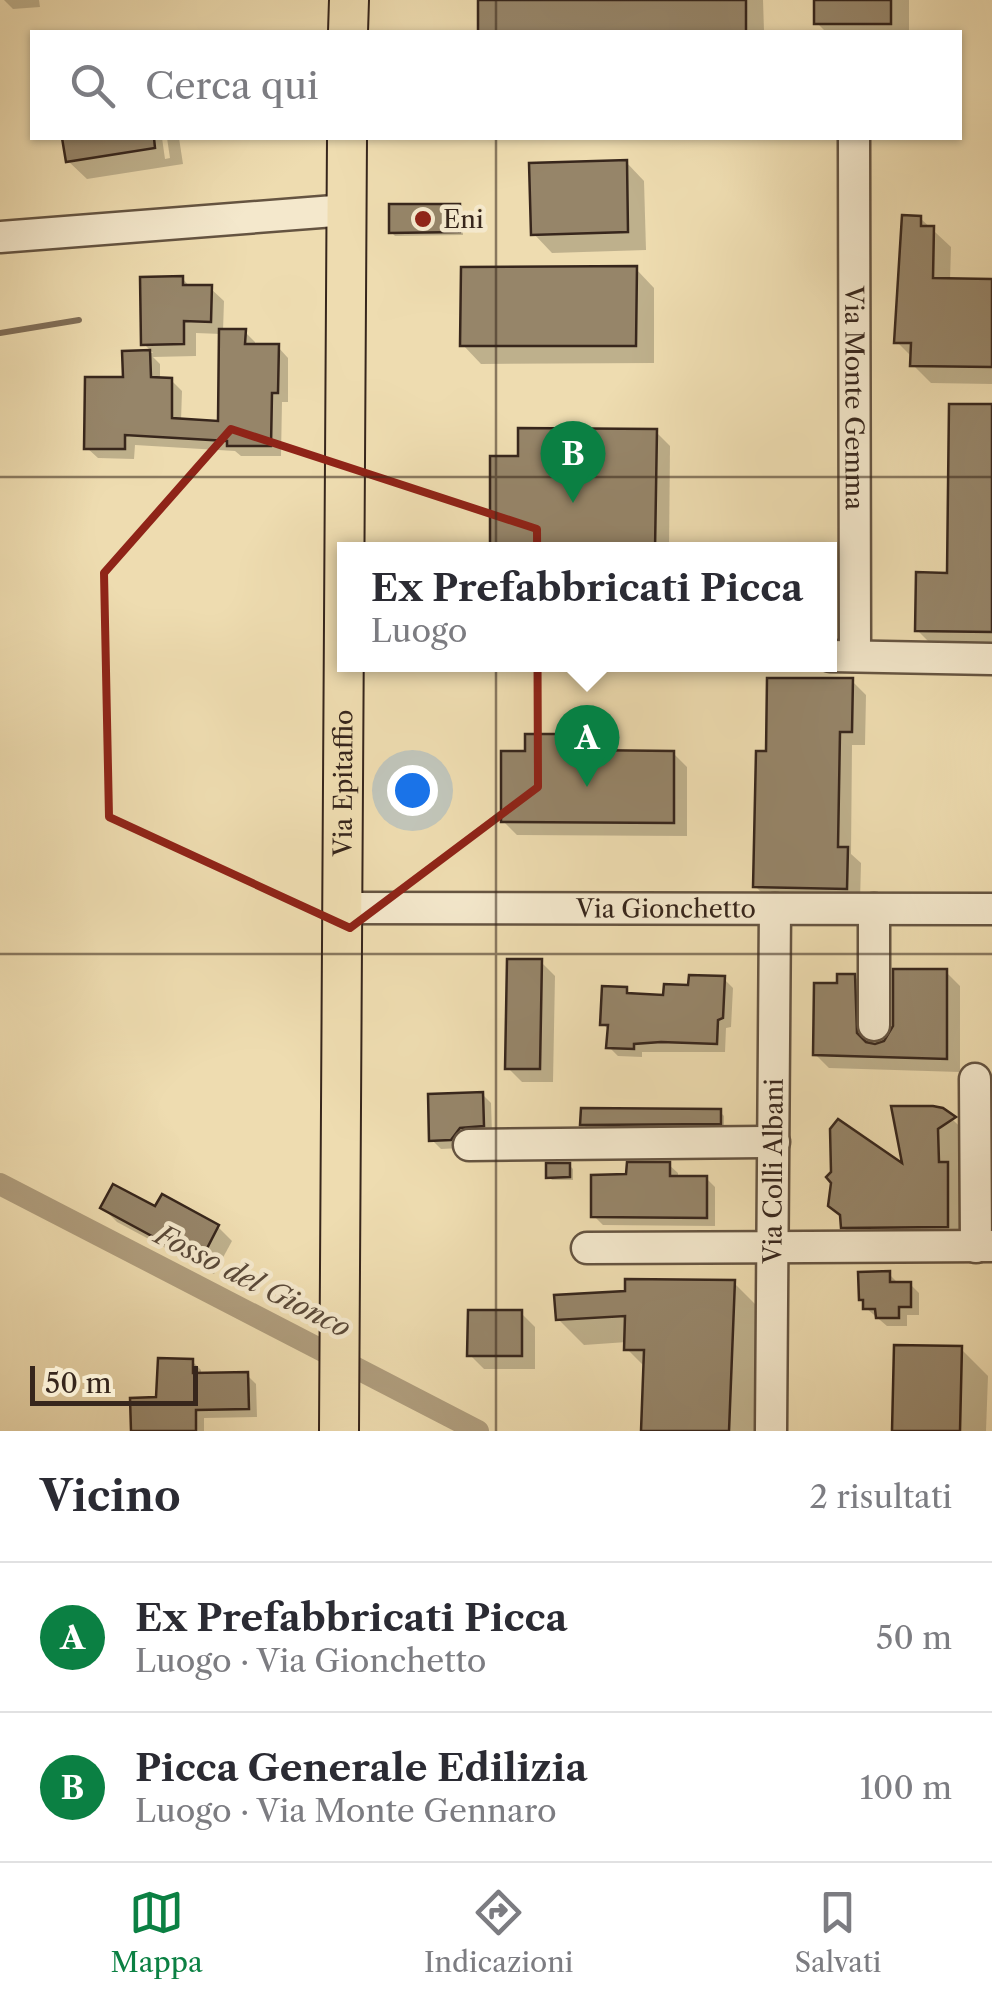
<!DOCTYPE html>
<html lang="it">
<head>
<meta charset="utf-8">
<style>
	:root { --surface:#fff; --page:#f2f2f3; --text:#2b2b33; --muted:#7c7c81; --line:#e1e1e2; --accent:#0b8043 }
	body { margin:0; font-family:"Libre Caslon Text",serif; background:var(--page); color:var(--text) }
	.scale { position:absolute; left:30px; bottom:25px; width:168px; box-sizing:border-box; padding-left:10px; border:5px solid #37261c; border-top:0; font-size:28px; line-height:35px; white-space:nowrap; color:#37261c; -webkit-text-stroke:8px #f4e8cc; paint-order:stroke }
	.you { position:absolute; left:412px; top:790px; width:35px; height:35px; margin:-25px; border:8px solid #fff; border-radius:50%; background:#1a73e8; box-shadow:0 0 0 15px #1a73e833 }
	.badge { display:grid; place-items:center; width:65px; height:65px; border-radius:50%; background:var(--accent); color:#fff; font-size:32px; font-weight:700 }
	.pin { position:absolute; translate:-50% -82px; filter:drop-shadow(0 2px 5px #0008) }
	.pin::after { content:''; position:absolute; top:52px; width:35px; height:30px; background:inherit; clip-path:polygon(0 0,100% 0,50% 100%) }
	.popup { position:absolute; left:337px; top:542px; width:500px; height:130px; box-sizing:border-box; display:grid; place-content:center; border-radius:0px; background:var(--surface); filter:drop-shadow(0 2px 8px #0005); font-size:32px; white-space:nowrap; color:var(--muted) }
	.popup b { font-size:38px; color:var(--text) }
	.popup::after { content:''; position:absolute; left:50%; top:100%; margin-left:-20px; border:20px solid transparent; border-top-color:var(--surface) }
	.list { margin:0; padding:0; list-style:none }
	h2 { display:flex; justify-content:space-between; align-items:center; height:130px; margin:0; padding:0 40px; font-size:42px }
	h2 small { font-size:32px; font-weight:400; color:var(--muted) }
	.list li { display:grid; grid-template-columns:65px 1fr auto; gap:30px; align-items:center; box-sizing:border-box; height:150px; padding:0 40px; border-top:2px solid var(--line) }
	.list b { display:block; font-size:38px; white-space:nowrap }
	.list p { margin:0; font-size:32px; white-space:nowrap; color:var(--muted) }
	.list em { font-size:32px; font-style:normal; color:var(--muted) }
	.icon { flex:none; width:55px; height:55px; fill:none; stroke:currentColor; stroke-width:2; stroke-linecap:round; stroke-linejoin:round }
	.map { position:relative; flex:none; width:992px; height:1431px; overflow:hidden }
	.search { position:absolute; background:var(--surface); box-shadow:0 2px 8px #0004; left:30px; right:30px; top:30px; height:110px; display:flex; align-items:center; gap:25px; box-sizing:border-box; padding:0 35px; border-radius:0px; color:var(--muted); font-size:38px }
	.sheet { height:430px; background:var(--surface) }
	nav { display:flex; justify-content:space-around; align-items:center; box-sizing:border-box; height:140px; border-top:2px solid var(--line); background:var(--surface); font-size:28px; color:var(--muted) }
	nav a { display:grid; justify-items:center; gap:5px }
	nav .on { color:var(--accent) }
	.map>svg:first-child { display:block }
	.shadow { fill:#0003; fill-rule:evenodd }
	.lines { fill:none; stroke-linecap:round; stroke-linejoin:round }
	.stream { stroke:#806e57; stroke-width:6 }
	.canal { stroke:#b09e7e; stroke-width:22 }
	.building { fill:#968569; stroke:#37261c; stroke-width:2.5 }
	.minor-casing { stroke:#655441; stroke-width:35 }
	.major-casing { stroke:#37261c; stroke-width:42 }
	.minor { stroke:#f4e8cc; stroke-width:30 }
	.major { stroke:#eedcb0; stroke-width:38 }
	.marked { fill:none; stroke:#8f2418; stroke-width:8; stroke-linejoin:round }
	.grid { fill:none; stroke:#37261c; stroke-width:2.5; stroke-opacity:0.55 }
	.poi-dot { fill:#8f2418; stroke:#f4e8cc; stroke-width:4 }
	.labels { text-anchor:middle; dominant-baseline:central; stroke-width:9; stroke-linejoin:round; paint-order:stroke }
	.poi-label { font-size:25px; fill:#37261c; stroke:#f4e8cc; text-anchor:start }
	.street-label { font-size:25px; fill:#37261c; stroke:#f4e8cc }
	.water-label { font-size:28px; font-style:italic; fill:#5b4a39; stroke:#f4e8cc }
</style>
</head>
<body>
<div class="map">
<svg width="992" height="1431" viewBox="0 0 992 1431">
	<rect width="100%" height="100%" fill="#eedcb0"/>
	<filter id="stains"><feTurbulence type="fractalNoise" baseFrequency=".002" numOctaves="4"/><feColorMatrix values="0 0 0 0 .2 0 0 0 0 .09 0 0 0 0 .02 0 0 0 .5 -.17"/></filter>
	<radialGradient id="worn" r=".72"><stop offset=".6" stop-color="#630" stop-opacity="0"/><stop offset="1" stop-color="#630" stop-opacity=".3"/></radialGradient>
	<g class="shadow">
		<polygon points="4,0 39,0 40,7 13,9"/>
		<polygon points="480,0 763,0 764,32 480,32"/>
		<polygon points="817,0 909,0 909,32 826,32 817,23"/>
		<polygon points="65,138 162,138 165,159 170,158 167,138 179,138 183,164 87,179 68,161"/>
		<polygon points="626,162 644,181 646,250 552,253 534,234"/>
		<polygon points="459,206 462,210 463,235 395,236 391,232"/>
		<polygon points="920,218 951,247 950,281 992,281 992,384 931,383 913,365 913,358 897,342"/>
		<polygon points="636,269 654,288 654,363 481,364 463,345"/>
		<path d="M182,278L191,288H210L224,301L223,331H244L255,342V347H278L288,358V402H282L281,456H241L235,451L135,445L134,459L98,458L87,448L125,379L124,353H153L144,344ZM196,333L221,334V423L181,421L182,391L171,380H160V364L153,357L196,356Z"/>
		<polygon points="992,407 992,648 934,647 917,630 949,575"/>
		<polygon points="656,432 670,446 669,550 493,550 521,459"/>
		<polygon points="852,681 866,695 865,745 852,745 851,854 861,863 860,902 769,900 755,886 768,754"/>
		<polygon points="581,736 595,750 673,753 687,767 687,836 517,835 503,821 528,754"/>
		<polygon points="541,962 555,976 553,1082 522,1082 508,1068"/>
		<polygon points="946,972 960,986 960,1072 829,1068 815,1054 840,986 854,976 868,990 870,1045 875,1046 892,1037"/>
		<polygon points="724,979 733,988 731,1027 726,1028 725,1052 642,1052 642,1057 618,1056 609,1047 610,1031 603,1024 626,990 632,996 666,997"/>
		<polygon points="482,1094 491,1103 492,1134 461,1148 441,1149 432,1140"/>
		<polygon points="942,1110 980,1145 973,1253 870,1254 843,1227 905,1169"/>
		<polygon points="720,1112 724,1116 724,1127 587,1128 583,1124"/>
		<polygon points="668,1164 678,1173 678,1178 706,1178 715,1187 715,1226 603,1225 594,1216 629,1177"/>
		<polygon points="569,1165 573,1169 573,1180 552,1180 549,1177"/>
		<polygon points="103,1208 156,1210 218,1227 232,1241 214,1274 117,1222"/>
		<polygon points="889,1274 899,1284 910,1284 919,1293 919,1315 907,1315 907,1326 887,1326 866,1308 861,1299"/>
		<polygon points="734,1283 759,1308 755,1431 644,1431 646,1368 627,1349 627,1342 584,1345 558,1319"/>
		<polygon points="521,1313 535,1327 535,1369 484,1369 470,1355"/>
		<polygon points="961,1349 988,1376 986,1431 895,1431"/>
		<polygon points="192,1361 201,1370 201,1376 247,1375 256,1384 257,1417 204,1418 204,1431 133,1431"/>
	</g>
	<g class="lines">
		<polyline class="stream" points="0,333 79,320"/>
		<polyline class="canal" points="0,1184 478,1431"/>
	</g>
	<g class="building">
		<rect x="478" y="0" width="268" height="32"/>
		<rect x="814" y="0" width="77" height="24"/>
		<polygon points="62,138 154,138 155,148 66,162"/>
		<polygon points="627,160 628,232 531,235 529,163"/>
		<polygon points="389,204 460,204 460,232 389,233"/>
		<polygon points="902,215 921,216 921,226 934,226 933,278 992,279 992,367 910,366 911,343 894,343"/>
		<polygon points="637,266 636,346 460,346 461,267"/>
		<polygon points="183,276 183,285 212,285 211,322 184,321 184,344 141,345 140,277"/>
		<polygon points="219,329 246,329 245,344 279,344 278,393 272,393 271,446 227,446 227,441 125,435 125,449 84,449 85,377 123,377 122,351 150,350 151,377 172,378 172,418 218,421"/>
		<polygon points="949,404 992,404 992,632 915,631 916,572 947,573"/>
		<polygon points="518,428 657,429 655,550 490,550 490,456 518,456"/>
		<polygon points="767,678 853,678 852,732 840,732 838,847 848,847 847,889 753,887 756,751 766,751"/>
		<polygon points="525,734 582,734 582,750 674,751 674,823 501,822 501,751 525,751"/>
		<polygon points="507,959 542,959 540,1069 505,1069"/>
		<polygon points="893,969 947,969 947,1059 813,1055 814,983 837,983 837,974 855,974 857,1033 866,1042 875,1044 884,1041 893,1026"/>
		<polygon points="689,975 725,976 723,1018 718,1020 717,1044 661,1042 634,1044 634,1049 606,1048 608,1025 600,1025 602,986 627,987 627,993 663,995 664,984 688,985"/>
		<polygon points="483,1092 484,1126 460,1128 451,1140 429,1141 428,1094"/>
		<polygon points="891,1106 933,1106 943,1108 956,1117 938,1129 939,1162 948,1162 948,1227 841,1228 840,1215 828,1206 831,1183 826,1177 831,1172 830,1129 838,1119 902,1163"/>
		<polygon points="581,1108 721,1109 721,1124 580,1125"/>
		<polygon points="627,1162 670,1162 670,1176 707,1176 707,1218 591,1217 591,1175 626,1174"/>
		<polygon points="546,1163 570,1163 570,1177 546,1178"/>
		<polygon points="113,1184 155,1206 162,1194 219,1225 200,1262 100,1208"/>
		<polygon points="890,1271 890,1282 911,1282 911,1307 899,1307 899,1318 876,1318 875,1309 863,1309 863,1300 859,1300 858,1272"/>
		<polygon points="625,1279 735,1280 729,1431 641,1431 644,1350 624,1350 625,1316 556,1320 554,1295 625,1291"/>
		<polygon points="468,1310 522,1310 522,1356 467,1356"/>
		<polygon points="894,1345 962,1346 960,1431 892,1431"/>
		<polygon points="158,1358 193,1359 193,1373 248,1372 249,1409 196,1410 196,1431 131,1431 130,1398 156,1397"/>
	</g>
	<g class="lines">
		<defs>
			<g id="minor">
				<path id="s1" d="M854,138L855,656"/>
				<polyline points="0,237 347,210"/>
				<polyline points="830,656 992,659"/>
				<path id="s2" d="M341,908L992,909"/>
				<polyline points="874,909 874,1025"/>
				<polyline points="975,1079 976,1247"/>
				<polyline points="469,1145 774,1142"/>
				<polyline points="587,1248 992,1246"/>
				<path id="s3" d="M771,1431L775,909"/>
			</g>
			<g id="major">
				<polyline points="348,32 349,0"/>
				<path id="s4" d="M339,1431L347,138"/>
			</g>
		</defs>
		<use href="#minor" class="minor-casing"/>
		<use href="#major" class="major-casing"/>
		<use href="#minor" class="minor"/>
		<use href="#major" class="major"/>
	</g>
	<path class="marked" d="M231,429L537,529L538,787L350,928L109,817L104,573Z"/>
	<path class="grid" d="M496,0V32M496,138V1431M0,477H992M0,954H992"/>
	<circle class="poi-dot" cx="423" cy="219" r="10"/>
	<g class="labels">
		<g class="poi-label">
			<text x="443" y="219">Eni</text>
		</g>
		<g class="street-label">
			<text stroke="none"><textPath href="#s1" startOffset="260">Via Monte Gemma</textPath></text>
			<text stroke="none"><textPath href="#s4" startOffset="648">Via Epitaffio</textPath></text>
			<text stroke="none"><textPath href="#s2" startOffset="325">Via Gionchetto</textPath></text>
			<text stroke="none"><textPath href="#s3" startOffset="260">Via Colli Albani</textPath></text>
		</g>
		<g class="water-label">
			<text transform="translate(253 1281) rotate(27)">Fosso del Gionco</text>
		</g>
	</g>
	<rect width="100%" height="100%" filter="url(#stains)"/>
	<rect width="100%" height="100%" fill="url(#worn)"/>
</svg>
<div class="scale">50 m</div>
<div class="you"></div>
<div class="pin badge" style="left:587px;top:787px">A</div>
<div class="popup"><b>Ex Prefabbricati Picca</b>Luogo</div>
<div class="pin badge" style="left:573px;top:503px">B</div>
<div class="search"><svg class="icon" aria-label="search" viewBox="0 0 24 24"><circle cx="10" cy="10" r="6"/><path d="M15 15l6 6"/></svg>Cerca qui</div>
</div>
<section class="sheet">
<h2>Vicino<small>2 risultati</small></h2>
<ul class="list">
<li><span class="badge">A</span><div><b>Ex Prefabbricati Picca</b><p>Luogo · Via Gionchetto</p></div><em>50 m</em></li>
<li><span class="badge">B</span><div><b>Picca Generale Edilizia</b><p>Luogo · Via Monte Gennaro</p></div><em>100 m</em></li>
</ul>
</section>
<nav>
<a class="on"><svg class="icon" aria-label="map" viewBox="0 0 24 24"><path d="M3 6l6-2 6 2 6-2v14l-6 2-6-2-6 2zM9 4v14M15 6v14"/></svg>Mappa</a>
<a><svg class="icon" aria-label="directions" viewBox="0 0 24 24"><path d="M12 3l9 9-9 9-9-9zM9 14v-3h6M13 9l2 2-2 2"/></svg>Indicazioni</a>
<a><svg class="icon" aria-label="saved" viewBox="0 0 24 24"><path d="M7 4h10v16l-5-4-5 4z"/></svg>Salvati</a>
</nav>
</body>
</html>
